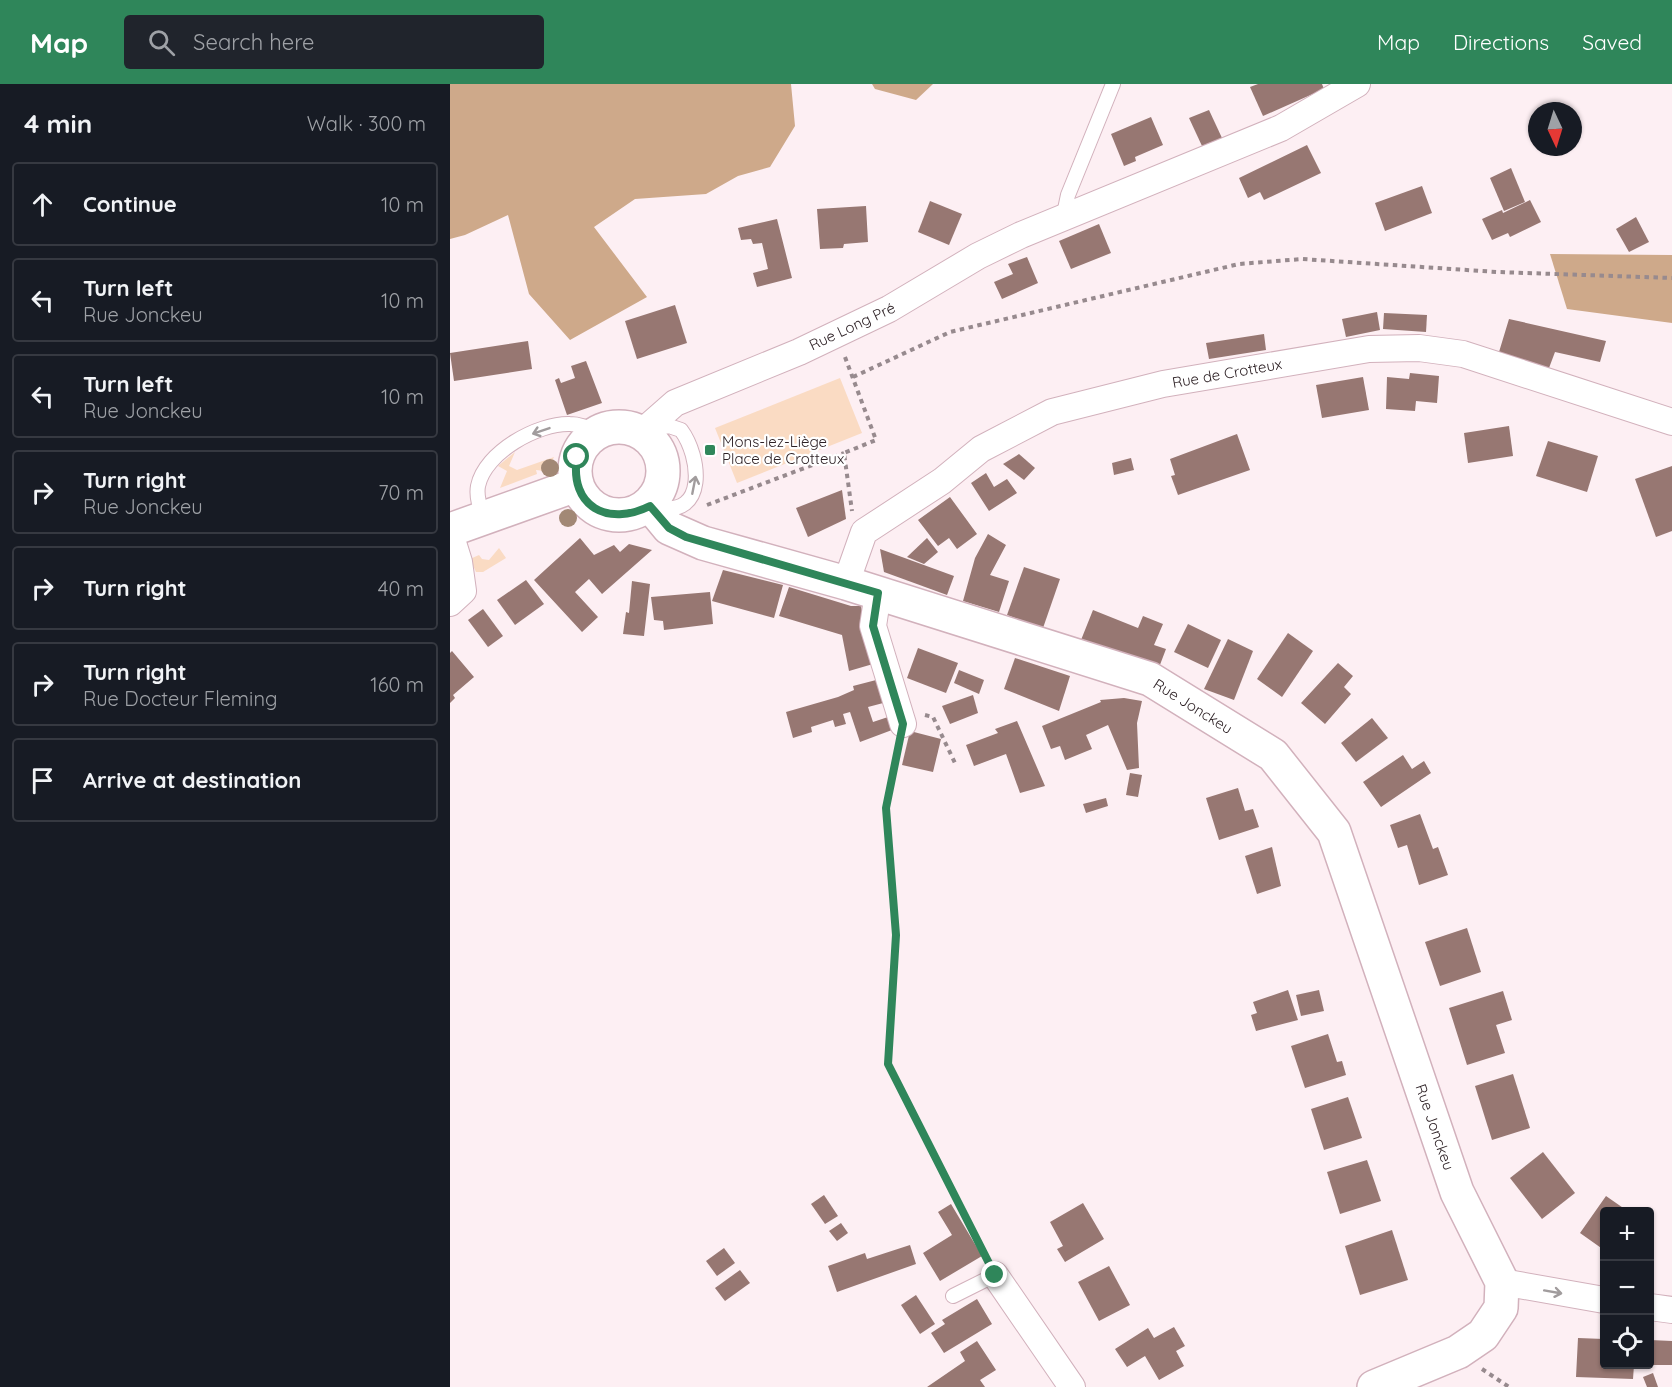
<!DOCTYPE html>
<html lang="en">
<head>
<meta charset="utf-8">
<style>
	:root { --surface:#171b24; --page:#20242c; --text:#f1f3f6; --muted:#9ea1a6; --line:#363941; --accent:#2f865a }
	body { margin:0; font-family:Quicksand,sans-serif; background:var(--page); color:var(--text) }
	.controls { position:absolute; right:18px; bottom:18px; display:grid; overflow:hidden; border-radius:6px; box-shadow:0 2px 4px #0004 }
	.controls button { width:54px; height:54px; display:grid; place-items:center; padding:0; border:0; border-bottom:2px solid var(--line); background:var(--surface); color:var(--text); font:30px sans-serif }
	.compass { position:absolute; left:1078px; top:18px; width:54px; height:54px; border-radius:50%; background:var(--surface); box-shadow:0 2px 4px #0004; rotate:176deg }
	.stop { position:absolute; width:18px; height:18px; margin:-14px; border:4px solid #2f865a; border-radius:50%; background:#fff }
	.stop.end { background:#2f865a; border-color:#fff; box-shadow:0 2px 6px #0008 }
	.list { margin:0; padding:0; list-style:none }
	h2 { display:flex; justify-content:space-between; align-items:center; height:78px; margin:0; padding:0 24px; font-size:26px }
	h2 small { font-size:20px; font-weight:400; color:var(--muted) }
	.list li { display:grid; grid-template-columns:39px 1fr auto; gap:18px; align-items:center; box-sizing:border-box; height:84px; margin:0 12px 12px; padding:0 12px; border:2px solid var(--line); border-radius:6px }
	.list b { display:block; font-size:22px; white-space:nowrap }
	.list p { margin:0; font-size:20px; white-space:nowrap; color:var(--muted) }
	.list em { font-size:20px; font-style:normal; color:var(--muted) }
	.icon { flex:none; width:33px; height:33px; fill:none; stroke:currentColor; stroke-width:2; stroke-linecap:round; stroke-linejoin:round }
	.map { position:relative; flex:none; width:1222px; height:1303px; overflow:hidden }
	header { display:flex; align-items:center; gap:36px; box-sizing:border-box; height:84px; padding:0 30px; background:var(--accent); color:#fff }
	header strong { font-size:28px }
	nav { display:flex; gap:33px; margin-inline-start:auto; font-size:21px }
	.search { width:420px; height:54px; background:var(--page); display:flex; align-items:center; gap:15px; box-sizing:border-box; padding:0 21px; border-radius:6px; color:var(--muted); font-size:22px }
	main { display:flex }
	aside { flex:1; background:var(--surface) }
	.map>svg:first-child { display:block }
	.green { fill:#fadbc3 }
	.forest { fill:#cea98a }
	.building { fill:#977772 }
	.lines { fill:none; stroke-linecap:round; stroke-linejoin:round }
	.lane-casing { stroke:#d2b1bc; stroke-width:16 }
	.street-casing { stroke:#d2b1bc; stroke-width:28 }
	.secondary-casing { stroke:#d2b1bc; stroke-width:36 }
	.path { stroke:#978a8e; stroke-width:4; stroke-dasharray:4.5 4.5; stroke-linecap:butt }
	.lane { stroke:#fff; stroke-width:14 }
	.street { stroke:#fff; stroke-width:26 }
	.secondary { stroke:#fff; stroke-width:33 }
	.tree { fill:#a28875 }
	.oneway { stroke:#a19c9d }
	.route { stroke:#2f865a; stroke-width:8 }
	.poi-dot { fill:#2f865a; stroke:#fff; stroke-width:2 }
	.labels { text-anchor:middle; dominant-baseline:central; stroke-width:4.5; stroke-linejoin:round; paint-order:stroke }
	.street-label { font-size:15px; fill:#2e2226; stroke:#fff }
	.poi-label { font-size:15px; fill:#2e2226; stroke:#fff; text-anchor:start }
</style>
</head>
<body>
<header>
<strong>Map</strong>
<div class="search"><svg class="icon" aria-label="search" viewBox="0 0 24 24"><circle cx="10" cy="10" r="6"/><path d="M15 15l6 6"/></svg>Search here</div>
<nav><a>Map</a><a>Directions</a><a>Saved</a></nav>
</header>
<main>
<aside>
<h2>4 min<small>Walk · 300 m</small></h2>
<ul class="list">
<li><svg class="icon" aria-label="ahead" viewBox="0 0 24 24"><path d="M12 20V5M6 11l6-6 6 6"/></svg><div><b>Continue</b></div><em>10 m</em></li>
<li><svg class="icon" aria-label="left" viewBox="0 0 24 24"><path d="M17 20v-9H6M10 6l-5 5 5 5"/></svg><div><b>Turn left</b><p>Rue Jonckeu</p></div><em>10 m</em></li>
<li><svg class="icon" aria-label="left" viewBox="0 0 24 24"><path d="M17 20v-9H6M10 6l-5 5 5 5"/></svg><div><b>Turn left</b><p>Rue Jonckeu</p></div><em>10 m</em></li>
<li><svg class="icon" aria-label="right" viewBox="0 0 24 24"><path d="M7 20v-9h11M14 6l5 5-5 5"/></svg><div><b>Turn right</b><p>Rue Jonckeu</p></div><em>70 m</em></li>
<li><svg class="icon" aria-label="right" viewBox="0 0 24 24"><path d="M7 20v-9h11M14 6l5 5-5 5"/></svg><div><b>Turn right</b></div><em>40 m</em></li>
<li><svg class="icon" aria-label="right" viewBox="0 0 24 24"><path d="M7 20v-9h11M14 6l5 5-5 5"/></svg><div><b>Turn right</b><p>Rue Docteur Fleming</p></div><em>160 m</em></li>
<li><svg class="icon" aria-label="arrive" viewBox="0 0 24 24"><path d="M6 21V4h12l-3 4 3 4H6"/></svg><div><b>Arrive at destination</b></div></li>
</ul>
</aside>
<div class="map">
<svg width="1222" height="1303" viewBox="0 0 1222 1303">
	<rect width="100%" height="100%" fill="#fdeff3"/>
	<g class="green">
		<polygon points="390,294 412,349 287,399 265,344"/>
		<polygon points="65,368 59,382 67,386 104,373 102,377 94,380 94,387 86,386 87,390 50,404 57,387 48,382"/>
		<polygon points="49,464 56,474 33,488 26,488 20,475 29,471 32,475 39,476"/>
	</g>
	<g class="forest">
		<polygon points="0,0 341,0 345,42 320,83 288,92 256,110 185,115 144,143 197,213 120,256 79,210 58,131 15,151 0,155"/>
		<polygon points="422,0 483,0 466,16 425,5"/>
		<polygon points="1100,170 1222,171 1222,239 1117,225"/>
	</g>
	<g class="building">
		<polygon points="808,0 872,0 874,5 813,32 800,3"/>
		<polygon points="759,26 772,54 752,62 739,34"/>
		<polygon points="701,33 713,61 685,73 686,77 674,82 661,50"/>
		<polygon points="857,61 871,89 814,116 810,108 798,114 789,94"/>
		<polygon points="1061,84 1075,118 1054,127 1040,94"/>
		<polygon points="972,102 982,129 935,147 925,119"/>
		<polygon points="1080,116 1091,138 1060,153 1058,149 1042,156 1032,135 1052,126 1053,129"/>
		<polygon points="480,117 512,130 499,161 468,148"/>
		<polygon points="416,122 418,158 394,160 393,164 370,165 367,125"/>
		<polygon points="1186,133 1199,158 1179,168 1166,145"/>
		<polygon points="327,135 342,194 307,203 303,189 318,185 312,159 303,160 301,155 291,156 288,144"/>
		<polygon points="649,140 661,169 621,185 609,157"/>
		<polygon points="577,173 588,199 552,215 544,198 563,190 558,180"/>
		<polygon points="225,221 237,259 187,275 175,237"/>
		<polygon points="927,228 930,246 896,253 892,235"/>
		<polygon points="934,229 977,231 976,248 933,245"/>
		<polygon points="1059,235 1156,257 1150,278 1105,268 1099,284 1049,268"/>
		<polygon points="814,250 816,266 759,275 756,259"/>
		<polygon points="78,257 82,285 4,297 0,269"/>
		<polygon points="136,277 152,319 117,331 105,296 109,294 111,299 125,294 121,282"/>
		<polygon points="960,289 989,292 987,319 966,317 965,327 936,325 937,293 959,295"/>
		<polygon points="913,293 919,326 872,334 866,301"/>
		<polygon points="1059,342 1063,372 1018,379 1014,349"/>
		<polygon points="787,350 800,386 728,411 721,392 725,391 720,375"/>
		<polygon points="1098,357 1148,372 1137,408 1086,392"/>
		<polygon points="569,370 585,384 574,396 553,380"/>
		<polygon points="681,374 684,386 664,391 662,379"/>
		<polygon points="1222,382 1222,447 1206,453 1185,395"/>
		<polygon points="536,389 544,403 557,395 567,409 539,427 521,399"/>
		<polygon points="392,406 396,435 358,453 346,424"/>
		<polygon points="500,413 527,450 507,465 499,454 488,462 468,436"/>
		<polygon points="538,450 556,461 540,491 559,497 549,528 513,517 525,474"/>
		<polygon points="130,454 144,471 164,461 170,468 179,460 202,466 152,510 139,495 125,508 148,533 132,548 84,496"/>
		<polygon points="477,454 488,468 474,480 457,473"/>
		<polygon points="430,465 504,492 497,511 434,488"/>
		<polygon points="574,483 610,495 593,544 557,531"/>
		<polygon points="273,486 333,501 324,534 262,517"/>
		<polygon points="76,496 94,520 65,541 47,516"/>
		<polygon points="182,497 200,500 194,552 173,550 176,528 179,529"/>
		<polygon points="339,503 401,522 411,522 423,580 399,587 392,551 329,532"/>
		<polygon points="260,508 263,540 214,546 213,537 204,536 201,513"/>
		<polygon points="33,525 53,552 38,563 18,536"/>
		<polygon points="643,526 688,544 693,532 713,540 704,561 716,565 708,586 631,556"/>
		<polygon points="738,540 771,556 758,584 724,568"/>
		<polygon points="838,549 863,567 832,613 807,595"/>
		<polygon points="778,555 803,567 784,616 754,605"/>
		<polygon points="468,564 508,579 496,609 457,594"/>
		<polygon points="2,567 24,593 3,611 5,614 0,619 0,569"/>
		<polygon points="565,574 620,592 609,627 554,605"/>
		<polygon points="888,579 903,592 894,603 901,610 875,640 851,619"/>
		<polygon points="509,586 534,596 529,610 504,599"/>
		<polygon points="430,595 437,618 418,623 423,638 438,633 442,646 410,658 400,628 393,630 396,640 385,643 383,636 361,643 362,648 343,654 336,628 388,613 404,606 403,602"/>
		<polygon points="523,611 528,629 500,640 492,622"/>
		<polygon points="674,614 692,617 687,639 689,684 677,686 658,641 636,651 642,665 615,676 610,662 601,665 592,642 651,618 650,616"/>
		<polygon points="922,634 938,654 906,678 891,659"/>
		<polygon points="567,637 595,702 570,709 556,670 524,682 516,661 548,649 545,645"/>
		<polygon points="460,647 491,655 483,688 452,681"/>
		<polygon points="953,671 962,685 974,677 981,689 931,723 913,698"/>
		<polygon points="680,689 692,691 688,713 676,711"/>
		<polygon points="788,704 795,727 803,725 809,743 769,756 756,714"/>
		<polygon points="656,714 658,722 636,729 633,720"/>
		<polygon points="970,730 983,765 988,763 998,791 969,801 957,761 948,764 940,741"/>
		<polygon points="822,763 831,802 807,810 795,772"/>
		<polygon points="1017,844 1031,888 990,902 975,858"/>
		<polygon points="838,906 848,936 806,947 801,931 807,929 803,918"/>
		<polygon points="869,906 874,927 851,932 846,911"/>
		<polygon points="1053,907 1062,936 1046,941 1055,969 1017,981 999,924"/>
		<polygon points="878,950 887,978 892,977 896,991 855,1004 841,962"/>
		<polygon points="1063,990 1080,1044 1042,1056 1025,1002"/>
		<polygon points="898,1013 912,1054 874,1066 861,1025"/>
		<polygon points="1093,1068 1125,1109 1092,1135 1060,1094"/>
		<polygon points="917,1076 931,1117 890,1130 877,1088"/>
		<polygon points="374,1111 388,1132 375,1140 361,1120"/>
		<polygon points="1156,1112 1179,1128 1154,1128 1154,1166 1130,1149"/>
		<polygon points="633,1119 654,1155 615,1178 607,1165 613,1162 600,1138"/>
		<polygon points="501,1120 532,1172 490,1197 473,1169 502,1151 488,1128"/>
		<polygon points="391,1139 398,1149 387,1157 379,1147"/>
		<polygon points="942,1146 958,1196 910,1211 895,1162"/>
		<polygon points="460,1161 466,1180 387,1208 378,1182 415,1169 417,1175"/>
		<polygon points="274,1164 285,1179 267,1192 256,1177"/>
		<polygon points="659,1182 680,1221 649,1237 628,1198"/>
		<polygon points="290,1186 300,1199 275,1217 265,1204"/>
		<polygon points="466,1211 485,1240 470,1250 451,1221"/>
		<polygon points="527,1215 542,1240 494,1269 481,1249 495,1240 492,1236"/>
		<polygon points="724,1243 735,1262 726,1267 734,1282 709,1296 695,1272 677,1283 665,1265 698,1244 704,1254"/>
		<polygon points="1128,1254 1154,1255 1154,1280 1184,1281 1183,1295 1126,1293"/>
		<polygon points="1200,1256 1222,1257 1222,1281 1200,1281"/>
		<polygon points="527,1257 546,1286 530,1296 535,1303 477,1303 515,1277 510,1268"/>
		<polygon points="1203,1289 1208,1303 1197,1303 1193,1293"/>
	</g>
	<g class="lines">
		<defs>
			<g id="lane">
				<polyline points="613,135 618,111 663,0"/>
				<path d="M201,345L219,342L231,346C251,373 257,434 208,423"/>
				<path d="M34,434C30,424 26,413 28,402C35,368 88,339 120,340C130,340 138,344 147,348"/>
				<polyline points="503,1212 545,1191"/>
			</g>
			<g id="street">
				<polyline points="192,348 225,319 349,268 439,225 528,172 571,151 831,44 907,0"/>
				<polyline points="0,449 9,478 13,507 0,519"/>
				<polyline points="396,499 414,448 492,397 531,365 602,328 713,300 919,265 969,264 1013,270 1222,338"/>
				<polyline points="428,509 423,542 453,640"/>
				<polyline points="545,1191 622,1303"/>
				<polyline points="1052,1198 1154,1216"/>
				<polyline points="1200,1223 1222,1226"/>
			</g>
			<g id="secondary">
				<circle cx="169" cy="387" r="44"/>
				<polyline points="200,421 219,444 253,459 396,499 700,595 823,671 884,748 1007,1108 1052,1198 1051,1224 1033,1251 1008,1268 924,1303"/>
				<polyline points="0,446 126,401"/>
			</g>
		</defs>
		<use href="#lane" class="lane-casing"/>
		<use href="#street" class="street-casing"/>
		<use href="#secondary" class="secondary-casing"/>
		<g class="path">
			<polyline points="395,273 426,356 394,369 402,427"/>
			<polyline points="403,293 500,248 789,180 852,175 1047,188 1222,194"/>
			<polyline points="257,421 394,369"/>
			<polyline points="475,631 483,633 505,679"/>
			<polyline points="448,661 436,724 446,851 438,980 533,1169"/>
			<polyline points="1032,1285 1059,1303"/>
		</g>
		<use href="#lane" class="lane"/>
		<use href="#street" class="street"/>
		<use href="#secondary" class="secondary"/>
	</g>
	<g class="tree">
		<circle cx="100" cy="384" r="9"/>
		<circle cx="118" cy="434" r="9"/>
	</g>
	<defs><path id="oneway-shaft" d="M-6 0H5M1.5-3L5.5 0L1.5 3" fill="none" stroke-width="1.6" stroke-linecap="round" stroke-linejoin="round" transform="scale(1.5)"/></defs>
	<g class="oneway">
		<use href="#oneway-shaft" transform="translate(91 347) rotate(161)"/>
		<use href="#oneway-shaft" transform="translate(244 401) rotate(-79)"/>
		<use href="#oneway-shaft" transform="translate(1103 1208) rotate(10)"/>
	</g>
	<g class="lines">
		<path class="route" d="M127,373C119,423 158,443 200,422L219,444L236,453L428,509L423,542L453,640L436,724L446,851L438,980L545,1191"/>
	</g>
	<rect class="poi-dot" x="254" y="360" width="12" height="12" rx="3"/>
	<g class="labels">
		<g class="street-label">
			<text transform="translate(402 242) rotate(-25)">Rue Long Pré</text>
			<text transform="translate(777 289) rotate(-10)">Rue de Crotteux</text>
			<text transform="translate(743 622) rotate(32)">Rue Jonckeu</text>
			<text transform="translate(985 1043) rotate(71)">Rue Jonckeu</text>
		</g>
		<g class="poi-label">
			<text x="272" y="357">Mons-lez-Liège<tspan x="272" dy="17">Place de Crotteux</tspan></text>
		</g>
	</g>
</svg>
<div class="controls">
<button>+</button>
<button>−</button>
<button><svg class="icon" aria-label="locate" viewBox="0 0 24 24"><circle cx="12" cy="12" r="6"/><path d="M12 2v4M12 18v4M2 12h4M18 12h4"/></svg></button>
</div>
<svg class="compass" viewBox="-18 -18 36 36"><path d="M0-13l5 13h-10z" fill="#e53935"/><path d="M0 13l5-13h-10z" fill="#9ea1a6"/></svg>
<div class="stop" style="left:127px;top:373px"></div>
<div class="stop end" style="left:545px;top:1191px"></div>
</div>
</main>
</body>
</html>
